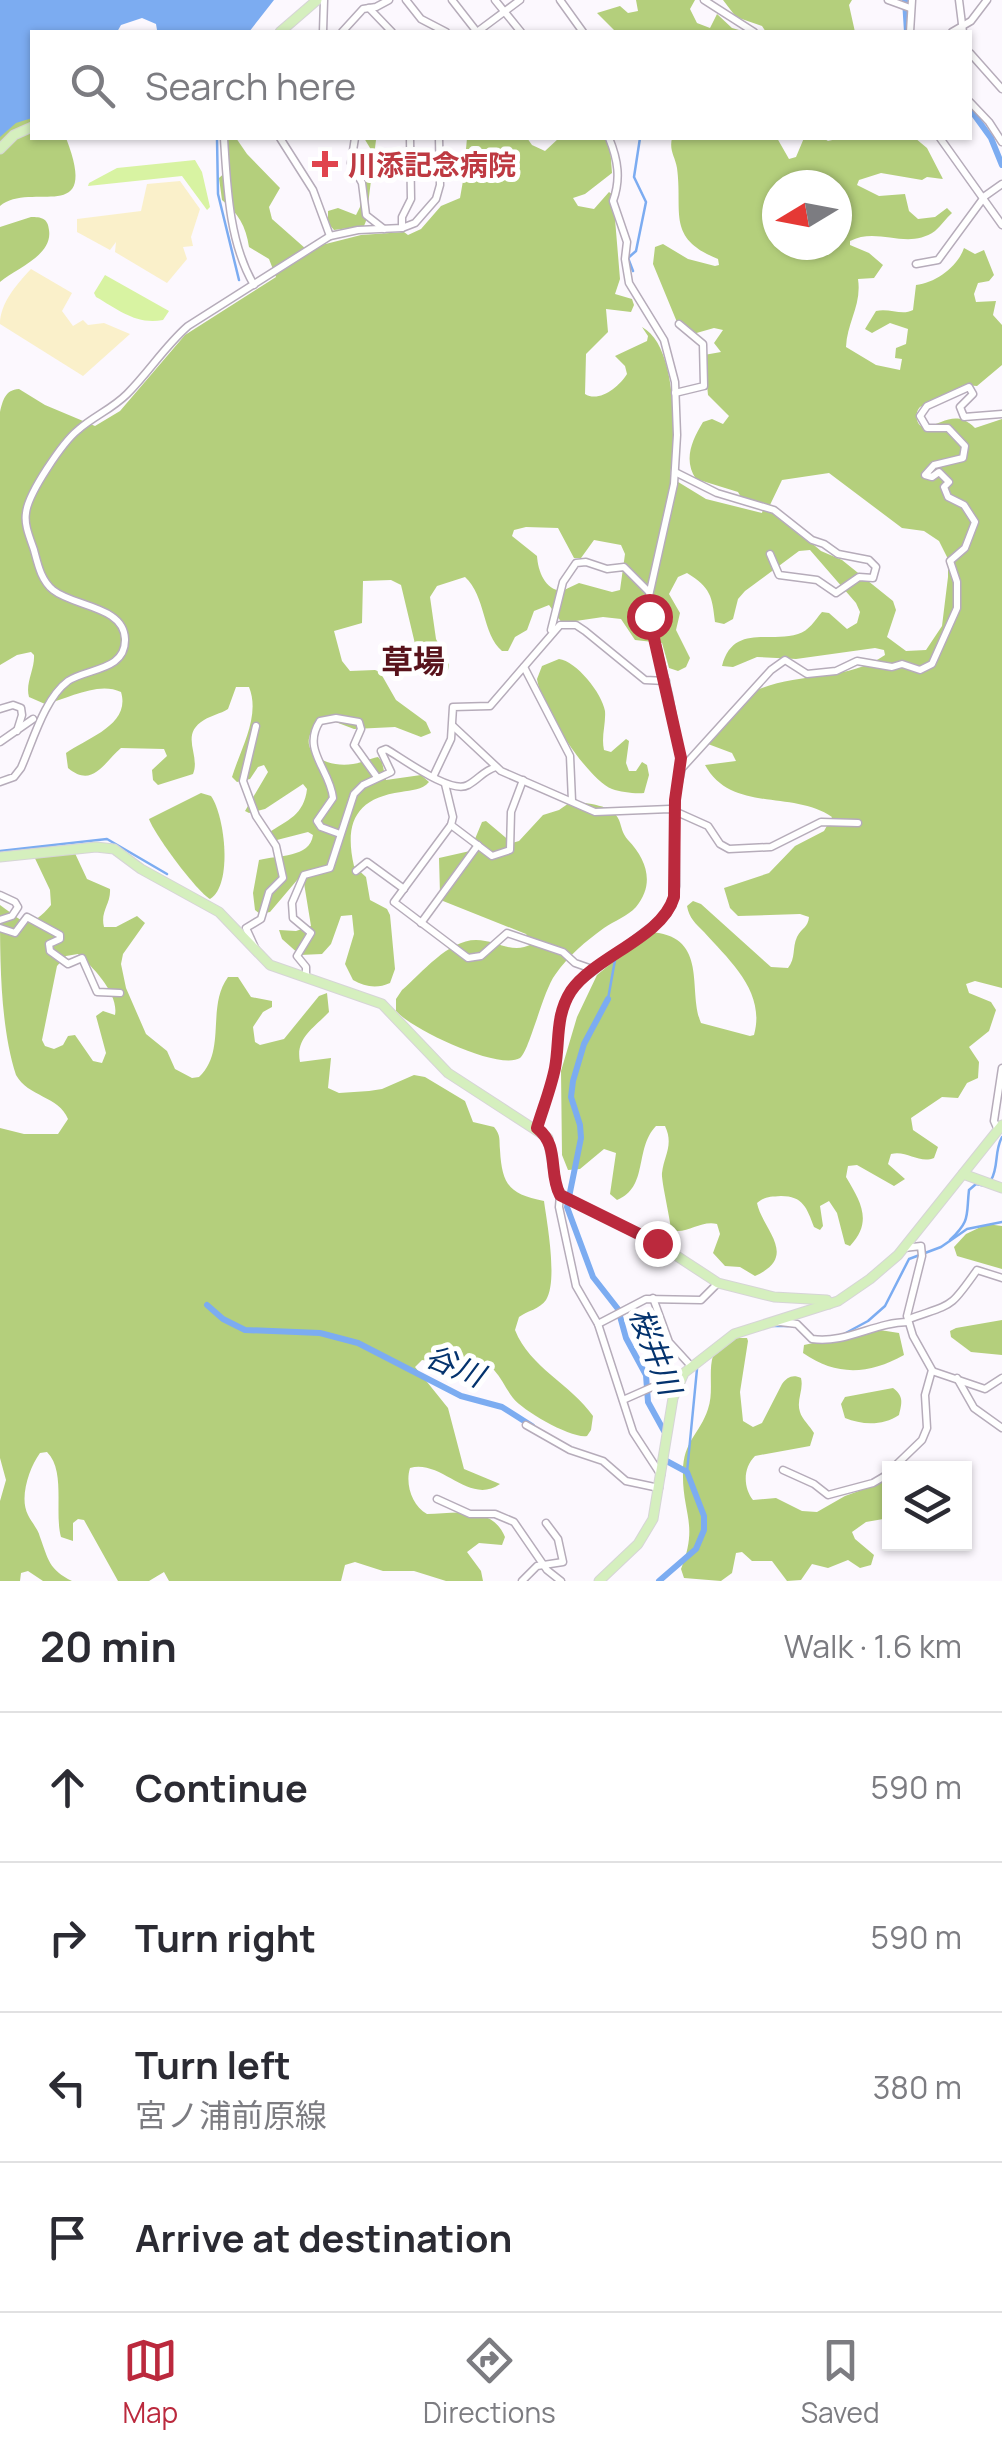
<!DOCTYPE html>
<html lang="en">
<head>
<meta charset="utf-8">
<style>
	:root { --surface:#fff; --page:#f2f2f3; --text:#2b2b33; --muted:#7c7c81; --line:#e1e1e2; --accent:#bb293d }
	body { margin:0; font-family:Manrope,"Noto Sans JP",sans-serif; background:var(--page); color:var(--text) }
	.controls { position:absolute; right:30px; bottom:30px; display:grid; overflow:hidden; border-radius:0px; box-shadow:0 2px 8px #0004 }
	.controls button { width:90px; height:90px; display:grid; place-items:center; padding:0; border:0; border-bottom:2px solid var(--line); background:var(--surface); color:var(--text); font:50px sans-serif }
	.compass { position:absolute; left:762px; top:170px; width:90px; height:90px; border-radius:50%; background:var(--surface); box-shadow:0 2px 8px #0004; rotate:260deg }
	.stop { position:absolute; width:30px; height:30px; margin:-22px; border:8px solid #bb293d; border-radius:50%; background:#fff }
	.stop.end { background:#bb293d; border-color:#fff; box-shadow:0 2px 10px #0008 }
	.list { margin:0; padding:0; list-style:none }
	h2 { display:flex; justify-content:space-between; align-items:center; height:130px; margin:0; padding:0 40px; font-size:42px }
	h2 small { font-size:32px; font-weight:400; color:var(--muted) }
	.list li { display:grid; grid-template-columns:65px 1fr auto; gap:30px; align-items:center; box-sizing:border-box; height:150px; padding:0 40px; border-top:2px solid var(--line) }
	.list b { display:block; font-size:38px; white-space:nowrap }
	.list p { margin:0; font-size:32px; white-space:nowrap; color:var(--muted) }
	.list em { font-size:32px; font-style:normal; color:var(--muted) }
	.icon { flex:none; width:55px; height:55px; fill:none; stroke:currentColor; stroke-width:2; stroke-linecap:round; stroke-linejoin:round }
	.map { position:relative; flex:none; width:1002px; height:1581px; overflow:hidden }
	.search { position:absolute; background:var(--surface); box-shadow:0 2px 8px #0004; left:30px; right:30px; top:30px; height:110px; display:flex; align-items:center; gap:25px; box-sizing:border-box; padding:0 35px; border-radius:0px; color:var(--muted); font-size:38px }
	.sheet { height:730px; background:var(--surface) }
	nav { display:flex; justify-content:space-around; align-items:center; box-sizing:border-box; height:140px; border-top:2px solid var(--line); background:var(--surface); font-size:28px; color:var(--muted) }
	nav a { display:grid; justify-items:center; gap:5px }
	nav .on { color:var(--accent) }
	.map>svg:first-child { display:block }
	.green { fill:#d8f3a2 }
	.forest { fill:#b4cf7c; fill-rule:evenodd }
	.sand { fill:#faf0ca }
	.water { fill:#7cacf1 }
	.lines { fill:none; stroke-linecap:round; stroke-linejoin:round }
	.stream { stroke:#7cacf1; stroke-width:2.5 }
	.river { stroke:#7cacf1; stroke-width:6 }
	.minor-casing { stroke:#b6acba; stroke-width:9 }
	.major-casing { stroke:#d6d5d6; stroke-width:11 }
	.minor { stroke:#fff; stroke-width:6 }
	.major { stroke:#d5efbe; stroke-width:9 }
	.route { stroke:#bb293d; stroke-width:12 }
	.health-dot { fill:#e0444e; stroke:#fff; stroke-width:4 }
	.labels { text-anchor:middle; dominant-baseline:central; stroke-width:10; stroke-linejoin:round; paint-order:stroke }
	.health-label { font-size:28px; font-weight:bold; fill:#be3a42; stroke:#fff; text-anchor:start }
	.water-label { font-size:30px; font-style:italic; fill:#04336e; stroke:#fff }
	.quarter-label { font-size:32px; font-weight:bold; fill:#58131b; stroke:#fff }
</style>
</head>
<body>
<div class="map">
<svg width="1002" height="1581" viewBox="0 0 1002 1581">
	<rect width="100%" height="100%" fill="#fcf8fe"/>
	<g class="green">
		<polygon points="195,160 202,172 210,207 207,210 182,176 88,186 89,183 117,168"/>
		<path d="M105,275L169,311L163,320C136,325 119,310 96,297L94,293Z"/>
	</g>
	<g class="forest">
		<polygon points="636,0 695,0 690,9 697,23 710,28 717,14 732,28 746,32 616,32 597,13 620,6 628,13 638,11"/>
		<polygon points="723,0 852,0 849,5 855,32 766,32 762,26 736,17"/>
		<path d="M32,101V138H66C101,228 31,180 0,206V110Z"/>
		<path d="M228,138H236L247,154L280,188L269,207L272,219L306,249L361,235L404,232L408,235L421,229L441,206L460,198L464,175L471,168L465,160L467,138H527L532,145L545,151L559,138H604L610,145L612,173L585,194L573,198L578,206L594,209L609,192L613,195L620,279L615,294L632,299L634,305L631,312L606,309L608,332L586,354L585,394C599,403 619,387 627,374L625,366L615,356L647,341L648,336L642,327C679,347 675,440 670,477L706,499L762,513L764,505L742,499L738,492L696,479C683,460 692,440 703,422L712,419L723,424L729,416L708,395L704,355L721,352L714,343L723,330L714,328L693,334L679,327L653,264L655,247L663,244L688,259L715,266L719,265L718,259C666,238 683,213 677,168C675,156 669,151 672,138H777L789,159L796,157L804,138H823L828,141L841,138H915L927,148L943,179L927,177L922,180L881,173L859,180L857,185L879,196L905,194L909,211L918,219L935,217L947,208L952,213C946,218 941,226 935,231C907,251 878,226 850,241V245L869,253L883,265L874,278L858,279C862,305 847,322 846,347L876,365L900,370L902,359L895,358L896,348L906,344L908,329L890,323L872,333L865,329L876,311C890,308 902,316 913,310L916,285C936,283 958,266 964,248L975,254L984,250L994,275L989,281L978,283L974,294L976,302L996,301L993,315L1002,325V365L977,386L964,385L920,407C914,413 916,425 924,428C945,422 957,410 975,428L1002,419V988L975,981L966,984L969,993L991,1002L996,1010L989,1031L969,1047L979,1062L978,1078L967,1083L958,1098L942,1097L911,1118L913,1130L938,1147L934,1158C919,1164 907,1150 891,1154L888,1164L905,1179L894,1186L857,1165L848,1166L846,1177C861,1202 873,1222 850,1246L845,1244L837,1213L829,1201L820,1206L823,1226L820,1230L814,1227C807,1208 803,1196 781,1196C770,1197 766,1196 757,1203C762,1229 800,1256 755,1276L740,1267L725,1266L713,1253L720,1234L717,1224C700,1220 687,1235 671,1230C670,1217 661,1180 662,1173C664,1155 674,1145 665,1126H656C634,1149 649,1187 617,1200L610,1194L616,1153L604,1149L580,1169L568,1170L562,1155L561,1071L577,1017L597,975L649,932C710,935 687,991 701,1023L750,1036L754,1035C766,992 730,961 704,932C696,924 689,918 687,906L693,901L701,904L771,967L788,968C796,958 792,948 797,937C802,927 808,928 809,917L800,914L738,916L730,908L724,888L769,873L795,846L824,831L832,817C793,790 731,813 705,765L736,761L732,753L708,744C716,730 723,715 735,704C775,668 841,686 885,655L884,650L875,648L796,659L757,657L733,667L722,666C733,624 768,643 798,634C809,631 815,620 822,612L829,613L847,629L857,623L860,612L856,603L810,550L799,551L745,591L738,599L733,619L724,624L715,622C712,596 711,588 687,573L678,577L669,594L680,613L676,630L690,658L686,667L678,671L669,668L662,643L635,640L621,619L603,617L562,623L549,605L534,611L527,630L515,637L508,651H502C482,634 486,596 465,577L437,586L430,597L436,639L449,664L448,670L443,672L416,648L401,585L391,580L363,581L362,623L334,631L342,661L350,671L375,670L380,672L396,700L426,722L431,733L421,737L395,727L354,729L333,721L317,724C293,750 326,769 353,764C361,763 369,759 378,757L382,762L386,780L421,775L429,782C422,790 412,790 401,792C356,798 344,823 354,866L366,877L370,900L387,909L390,915L395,969L390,983C377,989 365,987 353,980L345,964L354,934L352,915L341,916L331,944L322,954L300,955L282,939L279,930L296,931L311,926L303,877L298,879L270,912L260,914L255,910L253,893L259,860C278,855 310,858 313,835L308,832L273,841L268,833C288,820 304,815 307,789L303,784L265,809L249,813L245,811L268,772L264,765L258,767L250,779L237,782L232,777C240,750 261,716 249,687H236L228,709C220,714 212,715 204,720C179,735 201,755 193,774L158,785L153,780L152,770L167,756L164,749L121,748C104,762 93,789 68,768L66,753C87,738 131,725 121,692C98,681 68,699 45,704L29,697C25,683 35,669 34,655L31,652L17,655L0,665V412C3,400 5,390 19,389L45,405L95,426L120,411L185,335L276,277L269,259L249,247C246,226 238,213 222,200L219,178L229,169ZM777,185H837V245H777ZM829,473L902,528L924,531L939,541L948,559V577L942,626L926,650L906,651L887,637L896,610L893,601L842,560L821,551L769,507L782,480ZM526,527L558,528L574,558H581L594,540L621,545L625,554L620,590L612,592L579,583L562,591C545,590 538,571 537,556L512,536L514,530Z"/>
		<polygon points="364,138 376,140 366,221 364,226 334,230 328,223 328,211 338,208 356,215 360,207 361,183 350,169 353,154 363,164 368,159 370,148"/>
		<path d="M31,217C41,217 48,218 49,230C53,256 16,268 0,282V227Z"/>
		<path d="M559,659C576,661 602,693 605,711C606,725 601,736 604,750L611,752L626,739L629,741L626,763L629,771H636L642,762L647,765L649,775L644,793C635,794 621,792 612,789C587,779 541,707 537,679L542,666Z"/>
		<path d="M201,793L211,796C225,816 233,885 210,899C197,892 154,834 149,819Z"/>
		<path d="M572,801C587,804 613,804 619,820C622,828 622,833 628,840C647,860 655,884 636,907C628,916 614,921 604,928C586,941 568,956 555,975C543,991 529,1052 520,1058C499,1071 411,1029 396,1011V999L402,990C422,973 448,940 476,940C497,940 512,955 532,944L526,934L443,901L440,894L439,858L470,851L482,822L486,821L512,843L519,841L543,815L559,810Z"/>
		<path d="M43,845L73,849L87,879L110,889C111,904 100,911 104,927H116L137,916L145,923L123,954L121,964L126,988L146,1034L167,1051L175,1069L192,1078L199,1077C227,1051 206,1007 228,977H238L251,997L272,1001V1007L263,1012L253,1027L255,1042L260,1045L284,1039L319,996L327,993L329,1012C314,1028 295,1038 300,1062L331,1058L328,1088L339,1093L369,1091L382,1089L414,1075L425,1077L465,1101L473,1122L494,1127C501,1136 499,1139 500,1150C502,1187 511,1194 544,1201C547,1223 558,1281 546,1300C540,1309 527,1311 519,1317L515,1330C530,1368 571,1384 593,1416L591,1430L587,1436C572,1439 523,1411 513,1398C506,1389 502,1379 494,1370L422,1360L415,1367L448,1408L464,1469L500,1484C469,1506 442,1459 410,1468C405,1484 412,1506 427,1514C455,1513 492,1505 505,1537L502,1545L479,1543L467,1552L481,1571L483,1581H446L414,1571H383L355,1562L345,1565L341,1581H169L164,1572L149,1581H118L84,1520L78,1519L73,1523V1541L61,1537C54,1512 66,1471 47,1452L40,1453C29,1468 19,1498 28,1515C32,1523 38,1529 40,1537C48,1559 49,1570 72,1581H43L28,1571L21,1573L20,1581H0V1501L6,1480L0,1458V1128L24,1134H58L68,1119C59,1096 28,1097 16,1075C0,1026 0,959 0,905C24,922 28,932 51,905L50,890L31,850ZM78,954C93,967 119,994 115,1015L103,1011L96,1016L106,1053L102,1063L93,1061L75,1035L68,1036L63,1045L54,1049L45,1046L42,1040L57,966L66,956Z"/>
		<polygon points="987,1224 1002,1226 1002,1269 957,1256 954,1247 966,1234"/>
		<polygon points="1002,1320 1002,1355 971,1352 951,1337 950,1331 956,1328"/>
		<path d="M867,1328L899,1333L904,1355C868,1375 836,1376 803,1353L804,1345C826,1341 844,1331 867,1328Z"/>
		<path d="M737,1338H747L748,1341L740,1392L743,1421L753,1427L762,1423L782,1384C787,1377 793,1374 801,1378C804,1390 796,1400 800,1412C802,1419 810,1426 814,1433L810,1446L755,1456C743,1468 743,1487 753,1500L776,1498L802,1511L817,1512L845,1496L889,1480V1518L866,1522L852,1532L855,1539L874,1555L871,1565L860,1568L848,1560L828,1568L812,1564L801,1580L787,1581L772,1561H752L742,1552L736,1553L732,1573L721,1581L684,1578L681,1569C699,1524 682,1514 683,1472C683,1441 700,1434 708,1409C714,1392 708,1372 713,1356C717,1345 728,1342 737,1338Z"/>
		<path d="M893,1388C904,1396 902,1403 899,1415C883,1426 862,1425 845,1418L841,1404L845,1397Z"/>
	</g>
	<g class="sand">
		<polygon points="180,181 200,209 191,237 193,246 183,247 187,259 167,283 115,252 116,242 110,250 77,232 77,219 141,211 147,184"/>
		<path d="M31,269L72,293L62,311L73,326L83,320L88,325L104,323L130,334L83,376L0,324C0,303 17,284 31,269Z"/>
	</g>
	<polygon class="water" points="0,0 274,0 249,32 154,32 157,30 156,24 142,18 121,25 117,32 32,32 32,118 16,123 0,137"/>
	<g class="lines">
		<g class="stream">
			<polyline points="217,138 218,194 239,280"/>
			<polyline points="633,271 628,258 636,251 646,202 634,177 640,138"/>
			<polyline points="0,851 107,839 167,874"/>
			<polyline points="608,999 615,960"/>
			<path d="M991,1180C999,1167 994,1151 1002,1137"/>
			<path d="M950,1240C971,1220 966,1216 969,1190L976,1184L986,1186"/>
			<polyline points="771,1326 788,1326"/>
			<polyline points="842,1335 868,1321 885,1306 909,1259 941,1247 967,1229 1002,1222"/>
			<polyline points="810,1340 826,1342"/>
			<polyline points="687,1472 697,1369"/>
		</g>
		<g class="river">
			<polyline points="905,0 907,32"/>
			<polyline points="970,109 991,138 1002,165"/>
			<polyline points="608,999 584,1044 573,1081 571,1097 580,1125 581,1138 567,1207 593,1277 618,1309 626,1338 646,1375 648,1402 664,1431"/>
			<polyline points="207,1305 223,1319 245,1330 320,1333 358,1343 461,1396 502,1407 532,1426"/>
			<polyline points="659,1581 696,1549 704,1530 704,1516 687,1472 661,1458"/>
		</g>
		<defs>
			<g id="minor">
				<polyline points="406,0 421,19 446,32"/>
				<polyline points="452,0 477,32"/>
				<polyline points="495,0 521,32"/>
				<polyline points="560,0 583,32"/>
				<polyline points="704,0 754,32"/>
				<polyline points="888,0 910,8"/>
				<polyline points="959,0 963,32"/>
				<polyline points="369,8 392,32"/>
				<polyline points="323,32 324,0"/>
				<polyline points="342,32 363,9 376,7 389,0"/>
				<polyline points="477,32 520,0"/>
				<polyline points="910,32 912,0"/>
				<polyline points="952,32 971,21 987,0"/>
				<polyline points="970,53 1002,89"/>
				<polyline points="970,102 989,122 1002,142"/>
				<path d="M224,138C227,186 229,243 254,285"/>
				<polyline points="280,138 313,190 330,236"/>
				<polyline points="355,138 351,163 362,183 366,215 384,229"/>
				<polyline points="940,138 1002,225"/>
				<polyline points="402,228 402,217 411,199 410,138"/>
				<polyline points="916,264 938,260 985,196 1002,184"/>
				<polyline points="675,393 704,386 703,344 679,324"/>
				<polyline points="675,472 717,493 774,510 812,540 824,544 838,554 869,560 876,567 873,578 859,577 836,593 817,580 779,575 770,554"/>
				<polyline points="551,630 563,582 576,563 586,562 607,569 624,567 649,592"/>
				<polyline points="524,667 570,756 572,801"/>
				<polyline points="0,709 13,705 21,708 22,715 17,731"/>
				<polyline points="256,726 243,781 256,816 276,846 283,878 269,892 261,919 246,928 257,952"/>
				<polyline points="453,726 501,771 595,812 670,809 708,826 720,844 729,849 771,847 821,822 858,823"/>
				<polyline points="0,742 33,719"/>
				<polyline points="683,767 771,670 785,660 807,674 836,671 857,661 892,667 902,664 920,670 932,664 957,608 957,582 950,561 965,548 975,522 964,505 948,497 944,487 949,482 939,472 932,477 925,475 934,465 963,458 965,446 948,428 927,428 920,416 927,406 969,387 973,394 960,407 964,417 1002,414"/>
				<polyline points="433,777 451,739 453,707 490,706 560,625 576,625 585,631 645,680 666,681"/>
				<path d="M0,782L14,777L21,768C33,741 44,699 68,681C87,668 126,671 125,639C124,606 74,607 53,590C41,580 38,565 34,550C30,538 24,525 26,513C28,493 63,442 78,430C94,416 112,409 127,394C149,372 165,346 188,326L330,236L358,230L402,228L415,223L436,199L440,185L439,138"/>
				<polyline points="445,784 453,817 451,825 394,902 468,958 481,956 507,933 563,952 575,963 592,969"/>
				<polyline points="451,825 492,856 510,850 511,812 523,780"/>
				<path d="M340,834L321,827L317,821L333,798C330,769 301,750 320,721L336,718L359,722L361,729L354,745L377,777"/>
				<polyline points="356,871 367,862 404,889"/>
				<polyline points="0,895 15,902 18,907 12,916 0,920"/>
				<polyline points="421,923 478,845"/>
				<polyline points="0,928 15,933 27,917 60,935 60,939 49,944 50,951 68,964 82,958 97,992 120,993"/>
				<path d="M306,977V967L297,956L311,933L293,918L292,903L304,875L330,868L354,794L363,785L391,772L381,751L386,749C402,758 451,795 468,785C479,779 483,771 496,767"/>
				<path d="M537,1128L556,1065L560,1014L573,987L666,915L672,906L676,886L675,800L682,767L669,696L647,605L674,484L677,435L675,382L664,340L629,283L625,259L627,242L613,201C621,179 618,160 609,138"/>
				<polyline points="998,1130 994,1121 1002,1068"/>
				<polyline points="560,1195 559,1207 576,1286 598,1324 633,1432 661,1475"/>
				<polyline points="653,1298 669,1342 691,1366"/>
				<path d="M909,1319C953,1303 949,1310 977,1270L1002,1278"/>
				<path d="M780,1322L797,1324L812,1339C846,1344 875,1322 908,1322"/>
				<polyline points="598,1324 646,1299 701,1300 718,1283"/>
				<polyline points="932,1371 985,1389 1002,1378"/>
				<polyline points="957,1378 974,1408 1002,1428"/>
				<polyline points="623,1400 684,1373"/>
				<polyline points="526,1425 570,1450 603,1461 626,1481 659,1488"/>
				<polyline points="893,1468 922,1440 927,1428 925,1395 932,1370 913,1336 907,1316 922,1256 921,1246 904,1248"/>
				<polyline points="783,1470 814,1484 828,1495 873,1483 890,1473"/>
				<polyline points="437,1499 470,1514 495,1514 514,1522 547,1570 561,1581"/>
				<polyline points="522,1581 537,1566 563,1562 558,1539 546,1523"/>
			</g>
			<g id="major">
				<polyline points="280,32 317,0"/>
				<polyline points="0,149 14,135 32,127"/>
				<polyline points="0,857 96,847 114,849 141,869 219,912 270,965 382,1004 448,1073 548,1138 557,1189 564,1197 657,1243 718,1283 774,1297 827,1300 829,1304"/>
				<polyline points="963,1174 1002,1188"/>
				<polyline points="599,1581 638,1544 653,1519 673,1398 684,1373 734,1334 838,1301 870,1279 898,1255 1002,1125"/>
			</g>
		</defs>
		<use href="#minor" class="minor-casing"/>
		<use href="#major" class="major-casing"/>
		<use href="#minor" class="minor"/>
		<use href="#major" class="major"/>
	</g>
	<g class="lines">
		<path class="route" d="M649,616L681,758L675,800L674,897C662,938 595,956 571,991C555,1016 560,1041 555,1068C551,1088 543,1108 537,1128C560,1146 548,1172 560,1195L657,1243"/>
	</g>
	<path class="health-dot" d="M320 149h10v10h10v10h-10v10h-10v-10h-10v-10h10z"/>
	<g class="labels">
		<g class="health-label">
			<text x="348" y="164">川添記念病院</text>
		</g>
		<g class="water-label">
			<text transform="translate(656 1351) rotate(69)">桜井川</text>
			<text transform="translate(455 1365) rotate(23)">谷川</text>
		</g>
		<g class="quarter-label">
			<text x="413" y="661">草場</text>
		</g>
	</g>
</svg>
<div class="controls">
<button><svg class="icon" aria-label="layers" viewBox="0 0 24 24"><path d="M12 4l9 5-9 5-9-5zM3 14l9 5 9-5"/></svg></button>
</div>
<svg class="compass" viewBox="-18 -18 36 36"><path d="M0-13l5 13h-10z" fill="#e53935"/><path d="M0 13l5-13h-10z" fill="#7c7c81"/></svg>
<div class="stop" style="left:649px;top:616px"></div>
<div class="stop end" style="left:657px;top:1243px"></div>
<div class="search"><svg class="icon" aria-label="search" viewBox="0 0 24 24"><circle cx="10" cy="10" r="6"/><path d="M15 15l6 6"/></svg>Search here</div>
</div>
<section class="sheet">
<h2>20 min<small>Walk · 1.6 km</small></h2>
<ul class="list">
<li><svg class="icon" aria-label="ahead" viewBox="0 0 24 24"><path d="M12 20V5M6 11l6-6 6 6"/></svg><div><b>Continue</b></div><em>590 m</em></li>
<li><svg class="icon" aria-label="right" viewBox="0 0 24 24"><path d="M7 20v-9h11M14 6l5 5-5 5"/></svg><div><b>Turn right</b></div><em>590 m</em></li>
<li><svg class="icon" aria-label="left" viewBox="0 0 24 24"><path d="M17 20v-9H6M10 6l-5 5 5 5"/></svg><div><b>Turn left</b><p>宮ノ浦前原線</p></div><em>380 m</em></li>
<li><svg class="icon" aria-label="arrive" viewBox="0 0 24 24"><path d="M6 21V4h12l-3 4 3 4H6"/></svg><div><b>Arrive at destination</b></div></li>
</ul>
</section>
<nav>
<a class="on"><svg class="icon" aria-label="map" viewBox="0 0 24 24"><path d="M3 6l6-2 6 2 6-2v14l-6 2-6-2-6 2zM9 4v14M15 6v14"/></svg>Map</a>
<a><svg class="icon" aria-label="directions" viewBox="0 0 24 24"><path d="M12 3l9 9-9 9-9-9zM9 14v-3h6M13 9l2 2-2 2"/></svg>Directions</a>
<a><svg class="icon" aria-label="saved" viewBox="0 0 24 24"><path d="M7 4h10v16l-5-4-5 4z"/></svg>Saved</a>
</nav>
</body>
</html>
